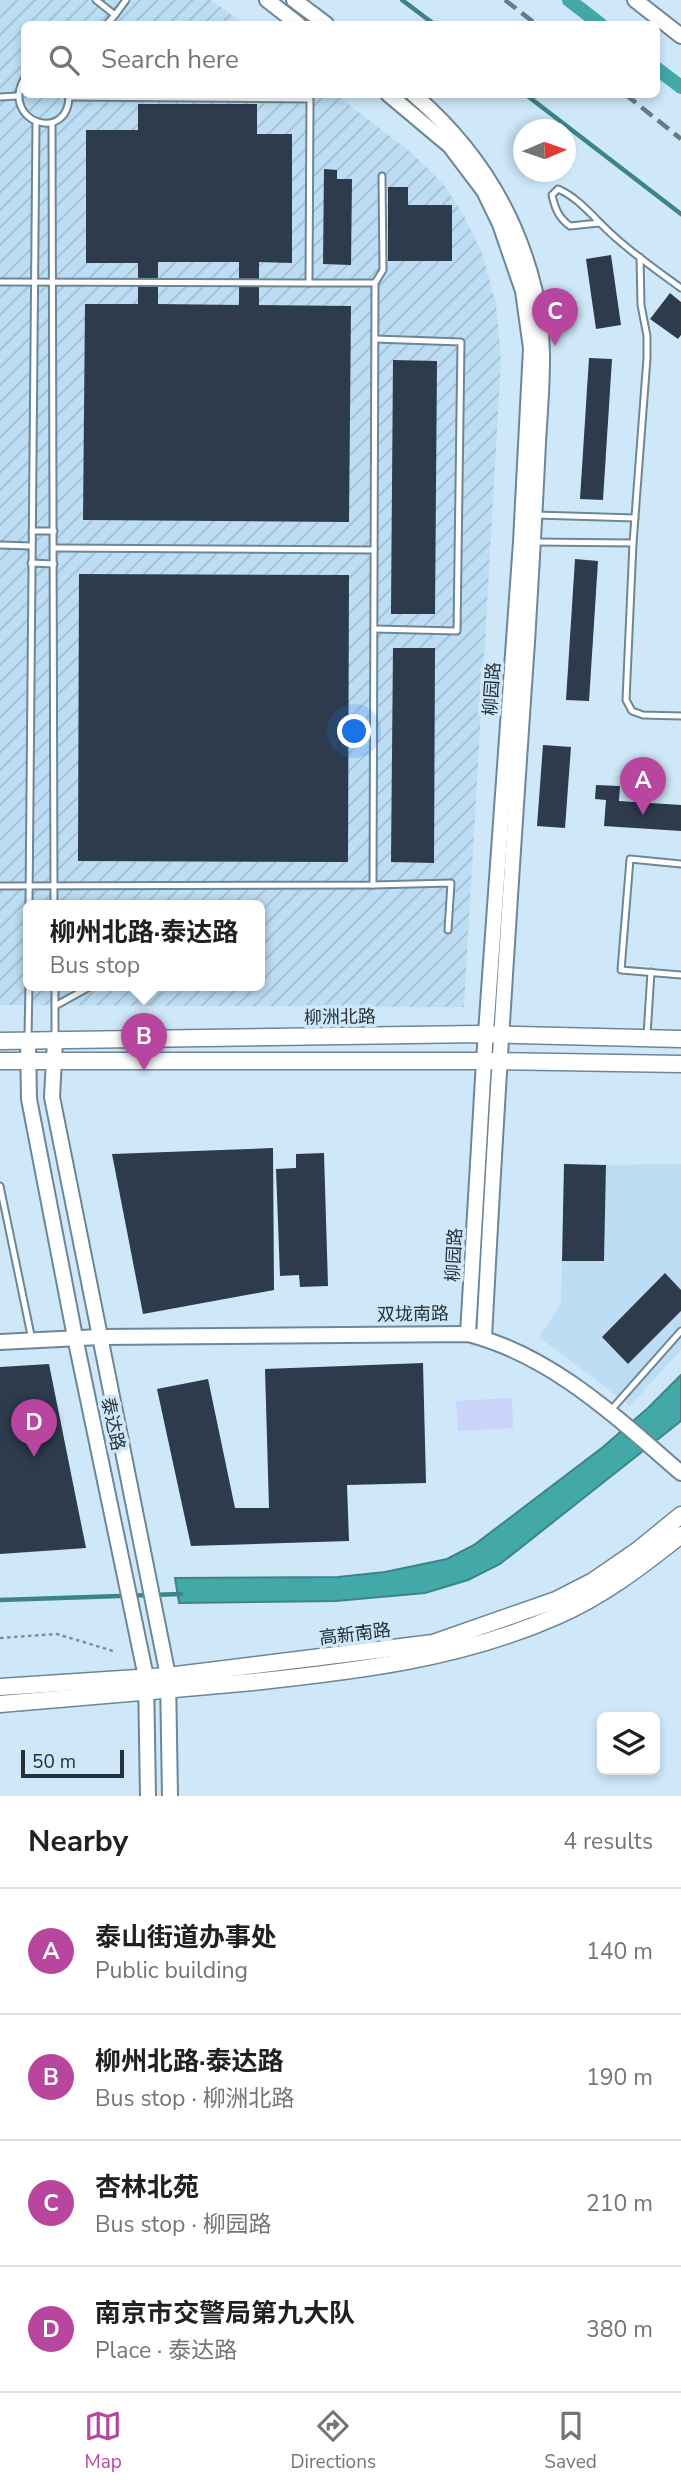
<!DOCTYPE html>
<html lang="en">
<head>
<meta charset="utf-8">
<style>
	:root { --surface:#fff; --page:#f2f2f2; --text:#202124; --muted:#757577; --line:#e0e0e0; --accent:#b8459e }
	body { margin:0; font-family:"Nunito Sans","Noto Sans SC",sans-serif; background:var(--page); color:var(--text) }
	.controls { position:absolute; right:21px; bottom:21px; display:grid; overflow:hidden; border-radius:10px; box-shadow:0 4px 10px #0003 }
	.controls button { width:63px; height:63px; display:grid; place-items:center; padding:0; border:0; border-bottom:2px solid var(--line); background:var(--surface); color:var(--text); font:35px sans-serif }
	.compass { position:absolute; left:513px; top:119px; width:63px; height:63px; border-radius:50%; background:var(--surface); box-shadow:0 4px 10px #0003; rotate:88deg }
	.scale { position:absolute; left:21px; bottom:18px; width:103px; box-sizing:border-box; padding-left:7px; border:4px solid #273238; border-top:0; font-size:19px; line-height:24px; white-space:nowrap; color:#273238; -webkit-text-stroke:5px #cee8f9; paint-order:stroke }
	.you { position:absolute; left:355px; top:732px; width:24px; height:24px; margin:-18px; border:5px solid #fff; border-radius:50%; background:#1a73e8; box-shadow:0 0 0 10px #1a73e833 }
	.badge { display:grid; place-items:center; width:46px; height:46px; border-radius:50%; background:var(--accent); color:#fff; font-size:23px; font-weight:700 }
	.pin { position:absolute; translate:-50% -58px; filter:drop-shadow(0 2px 4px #0008) }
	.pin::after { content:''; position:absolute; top:37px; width:24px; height:21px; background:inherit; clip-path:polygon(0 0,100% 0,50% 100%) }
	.popup { position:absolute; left:23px; top:900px; width:242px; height:91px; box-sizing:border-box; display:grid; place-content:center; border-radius:10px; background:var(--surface); filter:drop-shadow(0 2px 5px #0005); font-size:23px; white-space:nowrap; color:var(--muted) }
	.popup b { font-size:26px; color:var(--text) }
	.popup::after { content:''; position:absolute; left:50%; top:100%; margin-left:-14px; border:14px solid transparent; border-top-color:var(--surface) }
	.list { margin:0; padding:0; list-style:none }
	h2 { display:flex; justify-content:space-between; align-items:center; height:91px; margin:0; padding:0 28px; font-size:30px }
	h2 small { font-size:23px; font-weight:400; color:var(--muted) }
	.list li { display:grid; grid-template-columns:46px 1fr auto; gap:21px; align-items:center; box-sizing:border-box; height:126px; padding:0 28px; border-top:2px solid var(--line) }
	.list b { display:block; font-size:26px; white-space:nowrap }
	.list p { margin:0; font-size:23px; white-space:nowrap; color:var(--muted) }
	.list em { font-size:23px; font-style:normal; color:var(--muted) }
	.icon { flex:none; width:38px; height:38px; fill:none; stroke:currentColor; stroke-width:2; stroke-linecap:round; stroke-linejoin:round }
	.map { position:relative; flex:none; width:681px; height:1796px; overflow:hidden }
	.search { position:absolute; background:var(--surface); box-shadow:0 4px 10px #0003; left:21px; right:21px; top:21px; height:77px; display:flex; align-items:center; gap:18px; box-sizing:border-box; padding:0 24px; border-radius:10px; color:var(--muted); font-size:26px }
	.sheet { height:595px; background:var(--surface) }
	nav { display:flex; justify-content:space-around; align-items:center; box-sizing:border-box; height:98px; border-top:2px solid var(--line); background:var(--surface); font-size:19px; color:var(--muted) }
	nav a { display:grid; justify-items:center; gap:4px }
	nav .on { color:var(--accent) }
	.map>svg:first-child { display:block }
	.built { fill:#bcddf3 }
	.industrial { fill:url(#industrial-furrows); fill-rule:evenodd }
	.pitch { fill:#ccd3fa }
	.water { fill:#43a8a8; stroke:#3b8586; stroke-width:2 }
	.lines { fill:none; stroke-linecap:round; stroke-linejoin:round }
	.stream { stroke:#3b8586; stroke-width:4.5 }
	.canal { stroke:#43a8a8; stroke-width:14 }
	.building { fill:#2d3b4d; fill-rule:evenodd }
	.service-casing { stroke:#6e8695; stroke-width:9 }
	.tertiary-casing { stroke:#6e8695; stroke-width:18 }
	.secondary-casing { stroke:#6e8695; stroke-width:19 }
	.path { stroke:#7c8f9b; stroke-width:2.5; stroke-dasharray:3.5 3.5; stroke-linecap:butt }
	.service { stroke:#fff; stroke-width:5 }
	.tertiary { stroke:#fff; stroke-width:14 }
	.secondary { stroke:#fff; stroke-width:16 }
	.rail { stroke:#697a84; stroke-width:4.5; stroke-dasharray:14 7; stroke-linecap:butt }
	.labels { text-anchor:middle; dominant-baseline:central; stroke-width:7; stroke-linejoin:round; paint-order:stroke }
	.street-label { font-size:18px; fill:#273238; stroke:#cee8f9 }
</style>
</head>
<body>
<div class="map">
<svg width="681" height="1796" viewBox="0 0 681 1796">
	<defs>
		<pattern id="industrial-furrows" width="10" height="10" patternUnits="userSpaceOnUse" patternTransform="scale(1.75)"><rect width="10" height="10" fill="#bcddf3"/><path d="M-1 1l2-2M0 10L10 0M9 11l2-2" fill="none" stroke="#a2bed1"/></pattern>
	</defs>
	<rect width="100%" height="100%" fill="#cee8f9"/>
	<polygon class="built" points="681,1164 681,1350 630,1406 539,1337 561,1304 562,1261 604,1261 606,1165"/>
	<path class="industrial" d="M0,0H211L244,24H24V94L337,95L415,156L444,185L464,216L482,253L496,304L501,360L464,1007L0,1005ZM29,905H260V985H29Z"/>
	<polygon class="pitch" points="512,1398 513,1428 458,1431 456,1401"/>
	<polygon class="water" points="681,1375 681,1421 500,1564 468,1580 425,1593 336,1601 179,1603 175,1578 338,1577 385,1572 447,1559 474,1545 603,1447 648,1408"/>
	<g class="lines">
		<g class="stream">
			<polyline points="402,0 434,24"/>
			<polyline points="525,94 681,214"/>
			<polyline points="0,1600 181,1594"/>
		</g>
		<g class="canal">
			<polyline points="569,0 600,24"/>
			<polyline points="656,68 681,87"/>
		</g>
	</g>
	<g class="building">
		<path d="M138,104H257V134H292V263L259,262V305L351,306L349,522L83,520L85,304H138V263H86V130H138ZM158,262H239V305L158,304Z"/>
		<polygon points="324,169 337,170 337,179 352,179 351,265 323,264"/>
		<polygon points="388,187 408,187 408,205 452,205 452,261 388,261"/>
		<polygon points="611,255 621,325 596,329 586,259"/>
		<polygon points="670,293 681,302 681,335 678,339 650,319"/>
		<polygon points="589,358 612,359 603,500 580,499"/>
		<polygon points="393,360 437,361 435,614 391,614"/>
		<polygon points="575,559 598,561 589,701 566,700"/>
		<polygon points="79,574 349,575 348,862 78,861"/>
		<polygon points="393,648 435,648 434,863 391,862"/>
		<polygon points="543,745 571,747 565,828 537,826"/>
		<polygon points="596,785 620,786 619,801 681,805 681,831 604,826 606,800 595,799"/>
		<polygon points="273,1148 274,1290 143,1314 112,1154"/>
		<polygon points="324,1153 328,1286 300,1287 299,1275 280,1276 276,1169 296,1168 296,1154"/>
		<polygon points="564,1164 606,1165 604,1261 562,1261"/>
		<polygon points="665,1273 681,1290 681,1311 628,1364 602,1337"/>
		<polygon points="423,1363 426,1483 347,1485 349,1541 191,1546 157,1389 208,1379 235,1508 269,1508 265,1369"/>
		<polygon points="49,1364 86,1548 0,1554 0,1367"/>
	</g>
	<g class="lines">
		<defs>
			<g id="service">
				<polyline points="96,0 115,15 107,24"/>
				<polyline points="115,15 126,0"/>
				<path d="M24,79C0,122 70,145 69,94"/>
				<polyline points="0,97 17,96"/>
				<polyline points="52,123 54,905"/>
				<path d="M599,223L570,226C559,218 555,209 552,195L558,189C580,198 598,223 616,238C636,256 659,272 681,288"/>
				<polyline points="640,257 641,305 647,336 647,358 633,543 626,700 632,711 643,715 681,716"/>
				<polyline points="0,282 309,283 310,99 70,97"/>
				<polyline points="375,283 383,270 382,176"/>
				<polyline points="536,515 635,518"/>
				<polyline points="32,531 54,531"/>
				<polyline points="535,542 633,543"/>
				<polyline points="0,545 31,546"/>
				<polyline points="54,548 374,550"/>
				<polyline points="31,563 54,564"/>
				<polyline points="374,629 457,631 461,342 375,339"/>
				<polyline points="681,864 630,859 621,970 681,975"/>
				<polyline points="373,885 451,883 448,930"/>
				<polyline points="0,886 373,885 375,283 309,283"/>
				<polyline points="29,905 36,123"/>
				<polyline points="55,1006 93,985"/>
				<polyline points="647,1035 651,972"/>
				<polyline points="28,1038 29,985"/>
				<polyline points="55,1038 55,985"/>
				<polyline points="0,1186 32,1340"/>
				<polyline points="611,1410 681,1331"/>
			</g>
			<g id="tertiary">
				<polyline points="267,0 298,24"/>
				<polyline points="294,0 326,24"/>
				<polyline points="635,0 681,36"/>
				<polyline points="388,94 450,146 484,191 500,224 523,291 531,348 521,542 484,1061 468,1334"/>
				<path d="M413,94C474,146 515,210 534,288C547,338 541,391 538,442C535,509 531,575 527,642C511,874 496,1106 484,1338"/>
				<polyline points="55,1040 52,1097 168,1676 170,1796"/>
				<polyline points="28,1041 29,1099 75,1337 146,1677 148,1796"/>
				<path d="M0,1342L100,1337L468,1334C553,1356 616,1417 681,1473"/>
			</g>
			<g id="secondary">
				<polyline points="0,1041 479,1034 681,1039"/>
				<polyline points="0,1061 484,1061 681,1064"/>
				<polyline points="0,1687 168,1676 433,1643 556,1600 593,1581 638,1550 681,1515"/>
				<path d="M0,1704C84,1697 169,1690 253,1682C357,1671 460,1659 557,1616C603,1596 642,1566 681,1535"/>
			</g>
		</defs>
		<use href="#service" class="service-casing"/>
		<use href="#tertiary" class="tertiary-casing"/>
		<use href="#secondary" class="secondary-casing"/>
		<polyline class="path" points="0,1638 57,1634 113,1651"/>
		<use href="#service" class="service"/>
		<use href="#tertiary" class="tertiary"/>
		<use href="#secondary" class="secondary"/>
		<g class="rail">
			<polyline points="505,0 536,24"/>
			<polyline points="625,94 681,139"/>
		</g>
	</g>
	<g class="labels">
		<g class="street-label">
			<text transform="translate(492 689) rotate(-86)">柳园路</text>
			<text transform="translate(340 1017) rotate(-1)">柳洲北路</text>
			<text transform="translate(454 1255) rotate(-87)">柳园路</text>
			<text transform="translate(413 1314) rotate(-1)">双垅南路</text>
			<text transform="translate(113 1424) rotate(78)">泰达路</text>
			<text transform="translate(355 1634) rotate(-7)">高新南路</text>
		</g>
	</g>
</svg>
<div class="controls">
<button><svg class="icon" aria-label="layers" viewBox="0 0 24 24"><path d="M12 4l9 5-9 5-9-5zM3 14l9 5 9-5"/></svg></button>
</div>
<svg class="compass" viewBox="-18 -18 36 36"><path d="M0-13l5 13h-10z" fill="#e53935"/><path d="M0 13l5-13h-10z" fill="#757577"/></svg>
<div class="scale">50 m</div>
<div class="you"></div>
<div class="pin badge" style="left:643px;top:815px">A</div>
<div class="pin badge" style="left:144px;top:1071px">B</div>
<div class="popup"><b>柳州北路·泰达路</b>Bus stop</div>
<div class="pin badge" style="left:555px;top:346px">C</div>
<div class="pin badge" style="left:34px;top:1457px">D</div>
<div class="search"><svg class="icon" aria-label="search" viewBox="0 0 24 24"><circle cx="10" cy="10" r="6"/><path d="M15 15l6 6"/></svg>Search here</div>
</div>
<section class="sheet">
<h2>Nearby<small>4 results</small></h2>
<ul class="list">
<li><span class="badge">A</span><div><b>泰山街道办事处</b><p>Public building</p></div><em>140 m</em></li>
<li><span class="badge">B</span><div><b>柳州北路·泰达路</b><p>Bus stop · 柳洲北路</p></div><em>190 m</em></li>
<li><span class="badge">C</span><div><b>杏林北苑</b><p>Bus stop · 柳园路</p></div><em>210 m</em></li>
<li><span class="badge">D</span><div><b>南京市交警局第九大队</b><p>Place · 泰达路</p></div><em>380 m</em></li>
</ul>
</section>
<nav>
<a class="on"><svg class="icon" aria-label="map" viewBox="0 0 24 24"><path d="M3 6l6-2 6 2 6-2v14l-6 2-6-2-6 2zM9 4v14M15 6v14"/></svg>Map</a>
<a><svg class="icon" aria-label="directions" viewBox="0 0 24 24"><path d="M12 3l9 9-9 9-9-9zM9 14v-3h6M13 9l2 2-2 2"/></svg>Directions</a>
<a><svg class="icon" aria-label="saved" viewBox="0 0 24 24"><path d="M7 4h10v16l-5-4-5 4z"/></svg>Saved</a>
</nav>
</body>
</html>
